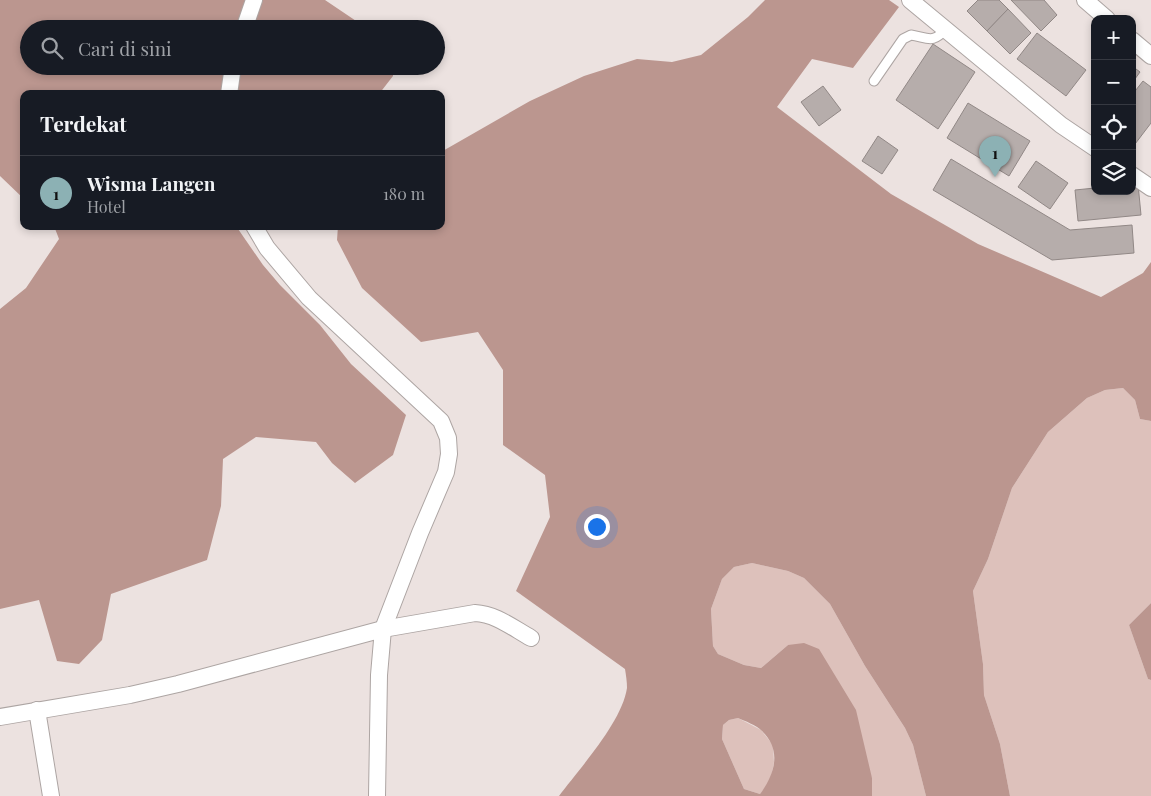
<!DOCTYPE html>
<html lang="id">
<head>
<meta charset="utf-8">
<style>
	:root { --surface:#171b24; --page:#20242c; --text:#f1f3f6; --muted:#9ea1a6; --line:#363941; --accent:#8cb1b4 }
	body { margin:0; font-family:"Playfair Display",serif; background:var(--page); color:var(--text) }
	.controls { position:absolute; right:15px; top:15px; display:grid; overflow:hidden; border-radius:10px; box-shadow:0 2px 8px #0003 }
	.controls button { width:45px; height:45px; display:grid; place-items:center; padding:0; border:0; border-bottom:1px solid var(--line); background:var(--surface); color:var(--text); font:25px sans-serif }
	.you { position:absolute; left:596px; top:526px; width:18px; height:18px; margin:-12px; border:4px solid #fff; border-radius:50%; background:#1a73e8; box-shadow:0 0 0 8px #1a73e833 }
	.badge { display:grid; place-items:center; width:32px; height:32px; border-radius:50%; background:var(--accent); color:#111; font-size:16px; font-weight:700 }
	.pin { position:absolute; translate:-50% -41px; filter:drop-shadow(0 1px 2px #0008) }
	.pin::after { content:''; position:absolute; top:26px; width:18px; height:15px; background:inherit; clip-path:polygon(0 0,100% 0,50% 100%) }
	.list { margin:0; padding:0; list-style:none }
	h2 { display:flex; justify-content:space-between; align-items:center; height:65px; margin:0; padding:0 20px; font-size:21px }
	h2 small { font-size:16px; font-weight:400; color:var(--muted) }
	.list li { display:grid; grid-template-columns:32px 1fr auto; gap:15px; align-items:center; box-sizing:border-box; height:75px; padding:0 20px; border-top:1px solid var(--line) }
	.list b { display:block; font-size:19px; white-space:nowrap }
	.list p { margin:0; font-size:16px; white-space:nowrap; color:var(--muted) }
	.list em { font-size:16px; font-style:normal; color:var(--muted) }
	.icon { flex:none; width:28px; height:28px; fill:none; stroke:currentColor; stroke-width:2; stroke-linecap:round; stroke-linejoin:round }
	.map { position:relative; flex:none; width:1151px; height:796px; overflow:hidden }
	.search { position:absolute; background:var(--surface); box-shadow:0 2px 8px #0003; left:20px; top:20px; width:425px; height:55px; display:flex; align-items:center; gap:12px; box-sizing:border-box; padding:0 18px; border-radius:28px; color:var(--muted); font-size:19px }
	.panel { position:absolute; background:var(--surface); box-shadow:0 2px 8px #0003; left:20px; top:90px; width:425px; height:140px; border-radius:10px }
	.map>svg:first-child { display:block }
	.green { fill:#ddc1bb }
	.forest { fill:#bb968f; fill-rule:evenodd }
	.building { fill:#b6adab; stroke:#918886 }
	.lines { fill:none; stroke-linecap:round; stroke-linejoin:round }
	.lane-casing { stroke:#ada5a3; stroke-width:11 }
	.street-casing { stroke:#ada5a3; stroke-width:18 }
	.lane { stroke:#fff; stroke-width:9 }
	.street { stroke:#fff; stroke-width:16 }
</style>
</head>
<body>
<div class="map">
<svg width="1151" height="796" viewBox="0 0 1151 796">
	<rect width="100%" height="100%" fill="#ece2e0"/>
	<g class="green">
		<polygon points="1123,388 1135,400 1140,419 1151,421 1151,603 1129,625 1148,679 1151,680 1151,796 1010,796 1000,744 984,695 983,664 973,591 988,559 1012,488 1048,432 1087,398 1105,390"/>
		<polygon points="752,563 788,571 804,578 830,604 865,666 905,728 913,745 926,796 872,796 872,778 788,645 761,668 744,665 718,654 713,646 711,609 722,579 734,567"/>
		<polygon points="738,718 761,730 773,745 774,762 771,780 760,794 744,789 722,739 723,725 729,720"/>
	</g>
	<g class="forest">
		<polygon points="0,0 325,0 368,29 29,29 29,66 393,66 393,76 379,94 24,94 24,199 0,176"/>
		<path d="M765,0H889L899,7L853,68L812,59L777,107L891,194L978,244L1101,297L1143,273L1151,262V421L1140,419L1135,400L1123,388L1105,390L1087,398L1048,432L1012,488L988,559L973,591L983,664L984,695L1000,744L1010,796H926L913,745L905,728L865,666L830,604L804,578L788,571L752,563L734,567L722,579L711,609L713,646L718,654L744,665L761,668L788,645L804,643L819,649L856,710L872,778V796H559C580,768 622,722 627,688C627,682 626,675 625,669L516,591L550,517L545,475L503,445V370L478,332L421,342L362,288L337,240L338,226H441V152L530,101L584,76L637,59L672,62L701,55L748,17ZM738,718C745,721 756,725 762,731C782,750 775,774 760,794L744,789L722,739L723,725L729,720Z"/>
		<polygon points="54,226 236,226 263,265 280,285 320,325 351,364 406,415 393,455 355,483 332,463 316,442 256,437 223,459 221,506 207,560 111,594 102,640 79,664 57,661 39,600 0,609 0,309 26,288 59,239"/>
		<polygon points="1151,603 1151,680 1148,679 1129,625"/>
	</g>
	<g class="building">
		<polygon points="978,0 999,0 1008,9 987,31 967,11"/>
		<polygon points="1011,0 1044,0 1057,15 1041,31"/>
		<polygon points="1008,9 1031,33 1010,54 987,31"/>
		<polygon points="1037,33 1086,70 1066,96 1017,59"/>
		<polygon points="933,44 975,72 938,129 896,100"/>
		<polygon points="1132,66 1140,72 1132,83"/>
		<polygon points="1143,81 1151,87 1151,123 1132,148 1132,95"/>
		<polygon points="823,86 841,110 819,126 801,102"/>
		<polygon points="968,103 1030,141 1009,176 947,138"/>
		<polygon points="878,136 898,150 882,174 862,161"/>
		<polygon points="951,159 1070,230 1132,225 1134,253 1052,260 933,190"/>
		<polygon points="1036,161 1068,183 1050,209 1018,187"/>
		<polygon points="1138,184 1141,215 1078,221 1075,190 1095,188 1095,191 1132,191 1132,185"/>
	</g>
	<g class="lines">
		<defs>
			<path id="lane" d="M874,81L903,39L911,35C929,38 932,44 946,29"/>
			<g id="street">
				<polyline points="910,0 1061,125 1095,148"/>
				<polyline points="1085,0 1107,19"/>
				<polyline points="244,29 254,0"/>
				<polyline points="1132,40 1151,56"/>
				<polyline points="229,94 233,66"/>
				<polyline points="1132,175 1151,188"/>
				<polyline points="254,226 267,248 309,298 441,421 448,438 449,454 446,472 420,533 383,629"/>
				<path d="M383,629L475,613C496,614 513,628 531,638"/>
				<polyline points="37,710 51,796"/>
				<polyline points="0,717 130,695 178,684 383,629 379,675 377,796"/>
			</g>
		</defs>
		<use href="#lane" class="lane-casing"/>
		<use href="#street" class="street-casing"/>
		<use href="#lane" class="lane"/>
		<use href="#street" class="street"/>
	</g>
</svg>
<div class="controls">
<button>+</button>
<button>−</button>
<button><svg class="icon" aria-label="locate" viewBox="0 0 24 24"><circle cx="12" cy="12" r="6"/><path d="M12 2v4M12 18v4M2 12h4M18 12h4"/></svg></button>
<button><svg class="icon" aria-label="layers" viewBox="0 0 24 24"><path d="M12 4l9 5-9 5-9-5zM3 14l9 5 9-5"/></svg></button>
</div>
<div class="you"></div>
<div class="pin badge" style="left:995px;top:177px">1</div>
<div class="search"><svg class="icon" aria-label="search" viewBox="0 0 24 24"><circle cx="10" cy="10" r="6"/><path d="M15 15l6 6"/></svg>Cari di sini</div>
<section class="panel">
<h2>Terdekat<small></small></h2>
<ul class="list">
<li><span class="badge">1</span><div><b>Wisma Langen</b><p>Hotel</p></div><em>180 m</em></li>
</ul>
</section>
</div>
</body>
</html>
